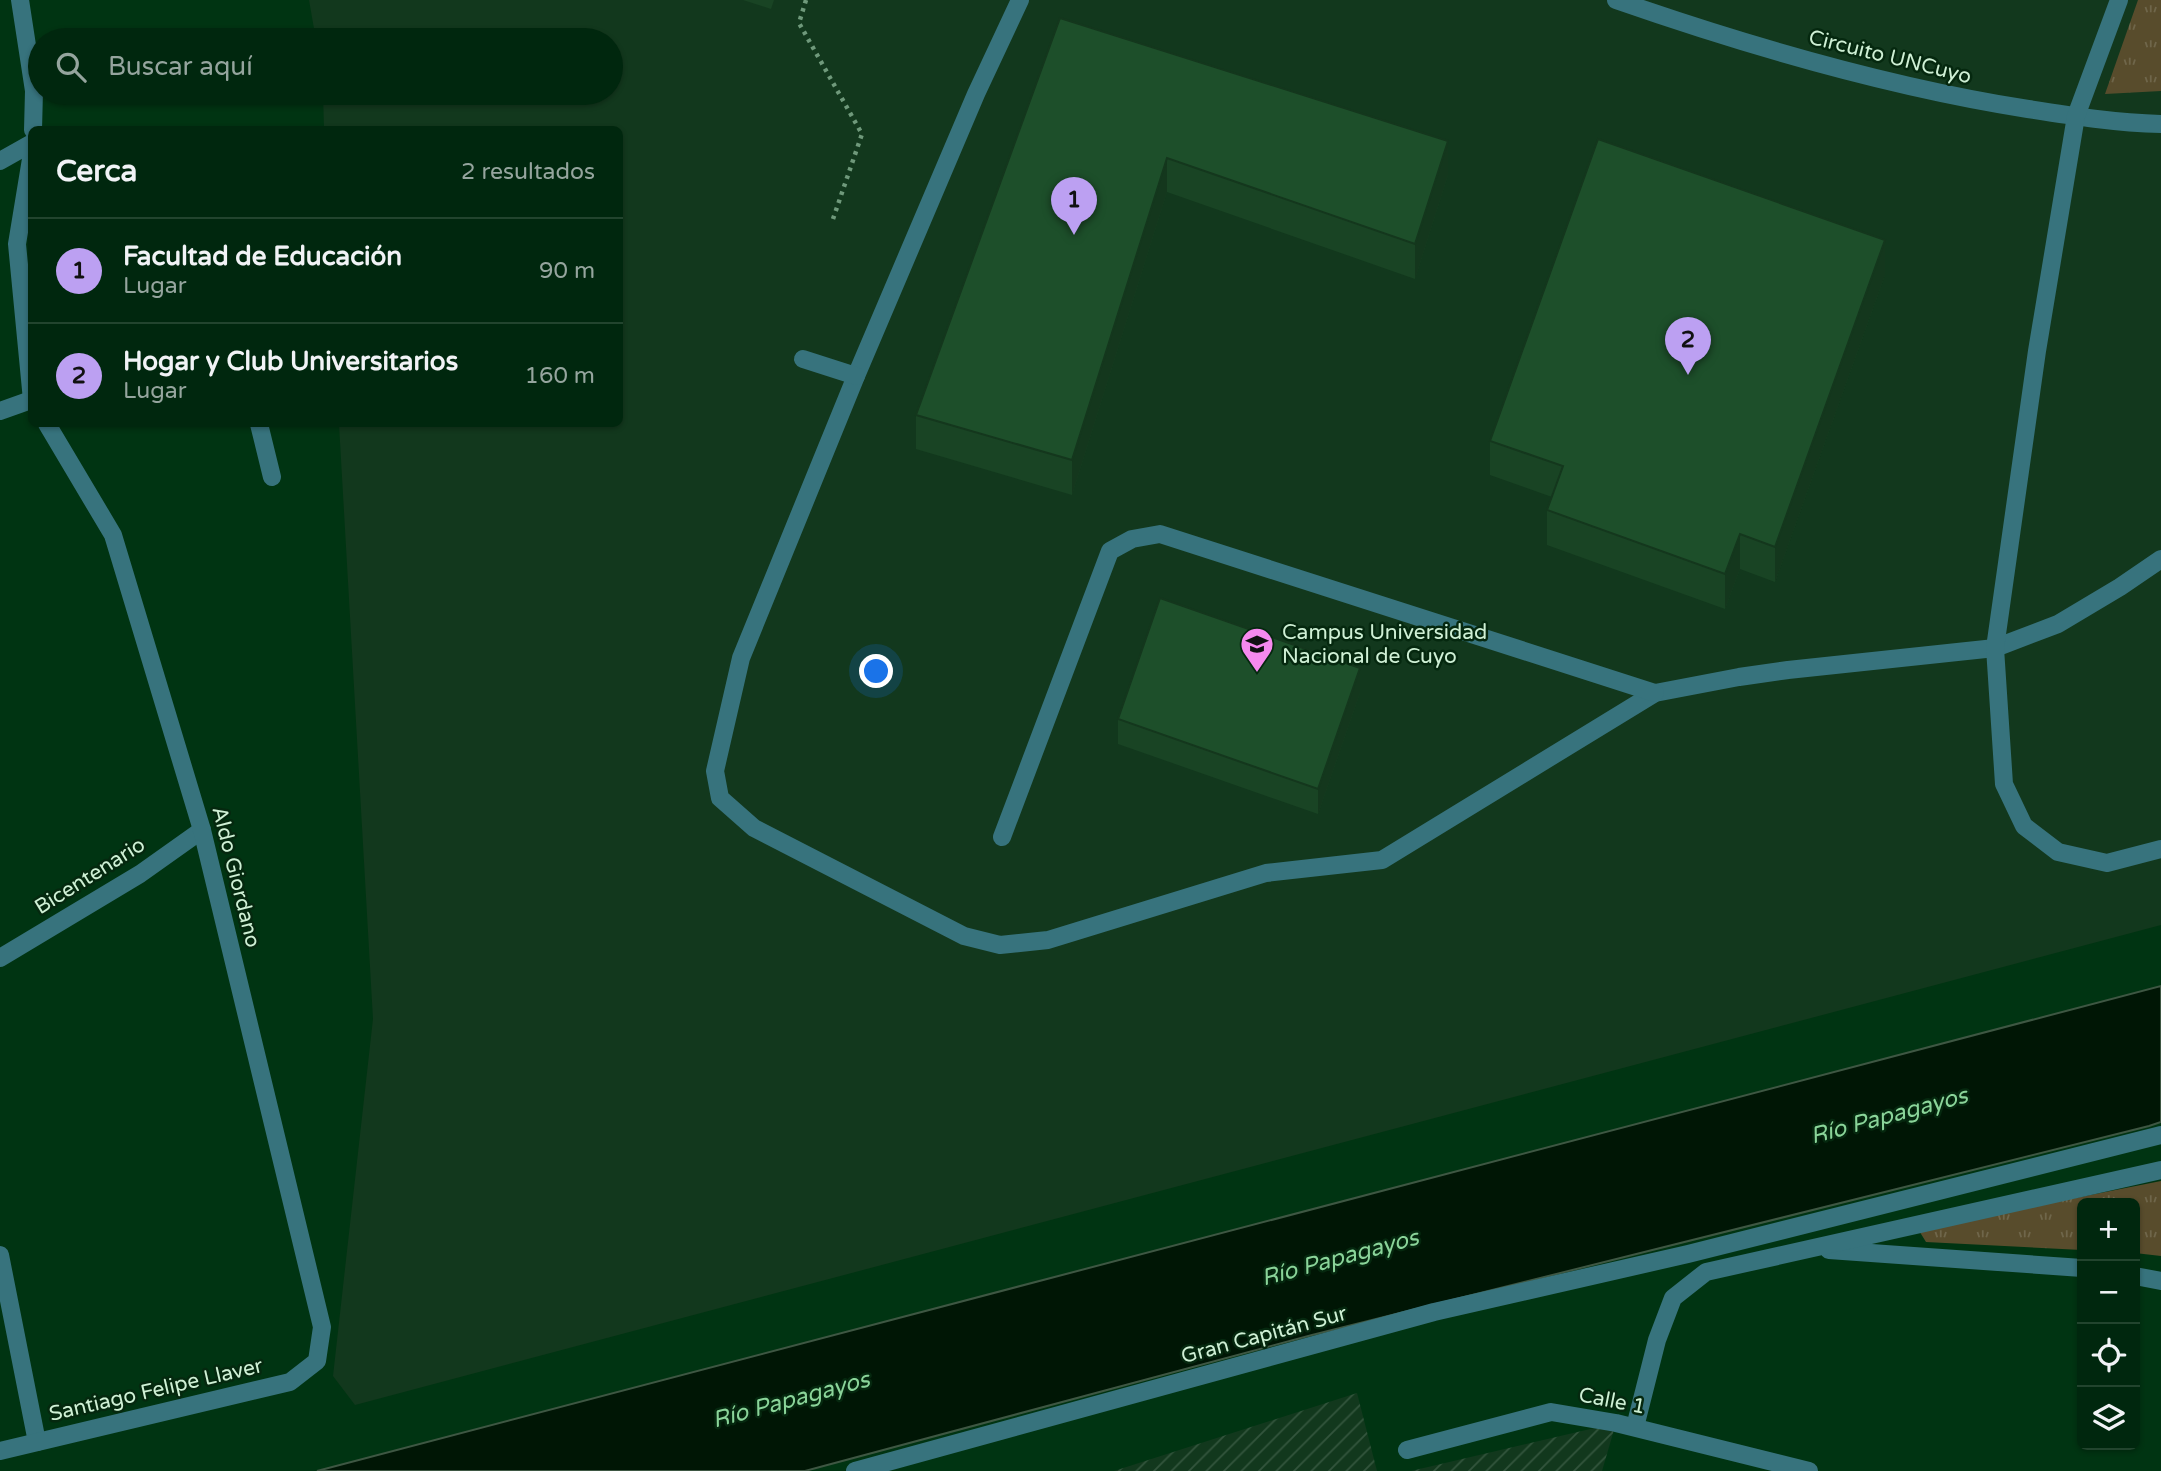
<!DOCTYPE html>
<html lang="es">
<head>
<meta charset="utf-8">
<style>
	:root { --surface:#00270e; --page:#0e331c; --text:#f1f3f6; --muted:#95a59e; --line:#22442e; --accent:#bca0f2 }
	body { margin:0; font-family:"Varela Round",sans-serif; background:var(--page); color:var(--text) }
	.controls { position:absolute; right:21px; bottom:21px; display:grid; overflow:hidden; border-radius:10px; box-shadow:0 2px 5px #0004 }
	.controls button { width:63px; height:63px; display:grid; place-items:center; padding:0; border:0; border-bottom:2px solid var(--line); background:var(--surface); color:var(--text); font:35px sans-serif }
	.you { position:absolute; left:877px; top:672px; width:24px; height:24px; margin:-18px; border:5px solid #fff; border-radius:50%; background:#1a73e8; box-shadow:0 0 0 10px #1a73e833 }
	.badge { display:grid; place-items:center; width:46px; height:46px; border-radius:50%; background:var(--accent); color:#111; font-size:23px; font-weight:700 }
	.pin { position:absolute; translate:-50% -58px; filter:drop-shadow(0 2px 4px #0008) }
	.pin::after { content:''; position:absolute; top:37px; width:24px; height:21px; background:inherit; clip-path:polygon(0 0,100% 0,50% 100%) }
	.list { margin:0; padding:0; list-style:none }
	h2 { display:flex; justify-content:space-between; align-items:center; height:91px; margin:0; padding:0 28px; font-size:30px }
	h2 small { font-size:23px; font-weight:400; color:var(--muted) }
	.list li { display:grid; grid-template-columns:46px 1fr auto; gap:21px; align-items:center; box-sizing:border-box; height:105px; padding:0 28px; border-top:2px solid var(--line) }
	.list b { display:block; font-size:26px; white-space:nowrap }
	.list p { margin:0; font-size:23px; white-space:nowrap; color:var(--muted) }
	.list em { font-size:23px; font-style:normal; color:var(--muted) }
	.icon { flex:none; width:38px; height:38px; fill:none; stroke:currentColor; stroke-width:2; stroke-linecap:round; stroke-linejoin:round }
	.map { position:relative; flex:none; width:2161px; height:1471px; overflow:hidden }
	.search { position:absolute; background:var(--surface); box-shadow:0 2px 5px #0004; left:28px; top:28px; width:595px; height:77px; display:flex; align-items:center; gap:18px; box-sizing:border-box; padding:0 24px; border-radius:38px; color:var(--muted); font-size:26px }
	.panel { position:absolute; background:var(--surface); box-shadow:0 2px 5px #0004; left:28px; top:126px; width:595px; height:301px; border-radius:10px }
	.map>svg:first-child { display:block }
	.built { fill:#12381d }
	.industrial { fill:url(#industrial-furrows) }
	.grass { fill:url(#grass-tufts) }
	.water { fill:#001605; stroke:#3e5743; stroke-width:2 }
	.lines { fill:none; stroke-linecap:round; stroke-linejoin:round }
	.path { stroke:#6f997b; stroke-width:4.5; stroke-dasharray:3.5 5; stroke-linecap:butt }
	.minor { stroke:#37737d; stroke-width:18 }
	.wall { fill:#194424 }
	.shaded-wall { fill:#14371d }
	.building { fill:#1d4f2a; stroke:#14371d; stroke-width:2 }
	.labels { text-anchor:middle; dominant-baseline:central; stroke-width:5; stroke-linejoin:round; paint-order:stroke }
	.street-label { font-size:21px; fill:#cff0d5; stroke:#05280f }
	.poi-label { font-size:21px; fill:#cff0d5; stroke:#05280f; text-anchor:start }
	.water-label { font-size:23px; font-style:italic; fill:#8ad499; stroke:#05280f }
</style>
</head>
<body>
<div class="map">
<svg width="2161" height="1471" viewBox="0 0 2161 1471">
	<defs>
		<pattern id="industrial-furrows" width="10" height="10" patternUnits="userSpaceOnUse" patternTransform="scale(1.75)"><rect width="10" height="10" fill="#12381d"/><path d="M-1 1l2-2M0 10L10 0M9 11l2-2" fill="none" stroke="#33553d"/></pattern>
		<pattern id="grass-tufts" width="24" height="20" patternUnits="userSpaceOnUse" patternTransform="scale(1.75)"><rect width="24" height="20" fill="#584c2c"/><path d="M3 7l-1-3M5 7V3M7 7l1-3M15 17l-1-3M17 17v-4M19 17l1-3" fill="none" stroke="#6f664a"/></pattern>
	</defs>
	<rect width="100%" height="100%" fill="#003412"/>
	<polygon class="built" points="309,0 2161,0 2161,925 355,1405 333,1376 373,1019 339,424 620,424 620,130 324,129 323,93 611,93 611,40 316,40"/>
	<g class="industrial">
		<polygon points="1357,1393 1377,1471 1114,1471"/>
		<polygon points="1616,1423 1602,1471 1411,1471"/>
	</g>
	<g class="grass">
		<polygon points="2138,0 2161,0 2161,91 2105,94"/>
		<polygon points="2161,1181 2161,1256 2135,1253 2135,1203 2082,1203 2082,1250 1926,1242 1918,1229"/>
	</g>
	<polygon class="water" points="2161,986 2161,1122 2149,1126 1312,1335 805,1471 317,1471"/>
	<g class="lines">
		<polyline class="path" points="806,0 799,23 862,134 833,219"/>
		<g class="minor">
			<polyline points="20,0 34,91 33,130"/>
			<polyline points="1020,0 976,94 856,376 741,658 715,771 720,798 754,828 964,936 1000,945 1048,940 1266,873 1382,860 1655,693 1739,677 1788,670 1995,648 2058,624 2120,587 2161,559"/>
			<path d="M1616,0C1751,47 1888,87 2028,109C2072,116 2117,123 2161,124"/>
			<polyline points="2119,0 2076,116 2037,351 1995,648 2004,784 2024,826 2058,852 2107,863 2161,849"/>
			<polyline points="32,153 17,244 32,400"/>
			<polyline points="0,161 32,143"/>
			<polyline points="803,359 856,376"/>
			<polyline points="0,411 31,400"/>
			<polyline points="259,424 272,477"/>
			<polyline points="1002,837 1110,551 1132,539 1160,534 1655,693"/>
			<polyline points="0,958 140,874 202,830"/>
			<polyline points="1829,1250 2082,1268"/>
			<polyline points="0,1255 37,1442"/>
			<polyline points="2135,1276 2161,1281"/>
			<polyline points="1635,1427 1657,1340 1673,1298 1706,1272 2161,1170"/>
			<polyline points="1407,1450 1551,1412 1616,1423 1809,1471"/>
			<polyline points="0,1451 290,1382 317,1361 322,1327 202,830 113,535 47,424"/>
			<polyline points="855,1471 1434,1312 1688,1254 2161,1135"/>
		</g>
	</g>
	<g class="wall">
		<polygon points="743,0 774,0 771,9"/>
		<polygon points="1060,18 1448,175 1415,279 1167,192 1072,495 916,449 916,415"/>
		<polygon points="1885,275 1775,582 1740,569 1725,609 1547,545 1547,510 1552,497 1490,475 1490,441"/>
		<polygon points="1360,693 1318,814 1118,744 1118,719"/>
	</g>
	<g class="shaded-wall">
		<polygon points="1448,141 1448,175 1415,279 1415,244"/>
		<polygon points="1167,158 1167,192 1072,495 1072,460"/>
		<polygon points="1885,240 1885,275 1775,582 1775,547"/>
		<polygon points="1740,534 1740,569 1725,609 1725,574"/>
		<polygon points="1360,668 1360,693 1318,814 1318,789"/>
	</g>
	<g class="building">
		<polygon points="1060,18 1448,141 1415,244 1167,158 1072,460 916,415"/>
		<polygon points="1598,139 1885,240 1775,547 1740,534 1725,574 1547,510 1563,466 1490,441"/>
		<polygon points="1160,598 1360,668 1318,789 1118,719"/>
	</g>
	<defs>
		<symbol id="university-pin" viewBox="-11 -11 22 30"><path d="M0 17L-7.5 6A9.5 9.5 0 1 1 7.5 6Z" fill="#f689ee" stroke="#05280f"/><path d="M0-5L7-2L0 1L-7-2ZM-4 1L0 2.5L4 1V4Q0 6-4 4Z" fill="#111"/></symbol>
	</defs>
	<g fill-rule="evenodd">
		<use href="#university-pin" x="1238" y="625" width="38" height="52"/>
	</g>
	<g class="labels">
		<g class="street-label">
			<text transform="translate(1890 57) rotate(14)">Circuito UNCuyo</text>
			<text transform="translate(90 876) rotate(-32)">Bicentenario</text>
			<text transform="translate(236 877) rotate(76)">Aldo Giordano</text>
			<text transform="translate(1264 1335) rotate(-15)">Gran Capitán Sur</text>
			<text transform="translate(156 1390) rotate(-13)">Santiago Felipe Llaver</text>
			<text transform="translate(1612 1401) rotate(11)">Calle 1</text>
		</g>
		<g class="poi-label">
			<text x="1282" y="632">Campus Universidad<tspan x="1282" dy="24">Nacional de Cuyo</tspan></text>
		</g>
		<g class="water-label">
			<text transform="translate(1889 1116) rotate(-15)">Río Papagayos</text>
			<text transform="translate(1340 1258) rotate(-15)">Río Papagayos</text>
			<text transform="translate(791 1400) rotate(-15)">Río Papagayos</text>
		</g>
	</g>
</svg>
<div class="controls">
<button>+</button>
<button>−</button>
<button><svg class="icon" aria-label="locate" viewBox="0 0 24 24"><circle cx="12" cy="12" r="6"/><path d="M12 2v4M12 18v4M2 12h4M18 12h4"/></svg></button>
<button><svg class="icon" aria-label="layers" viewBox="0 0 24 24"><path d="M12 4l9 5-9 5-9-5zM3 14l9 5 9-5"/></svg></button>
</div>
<div class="you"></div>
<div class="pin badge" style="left:1074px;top:235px">1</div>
<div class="pin badge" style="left:1688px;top:375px">2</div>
<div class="search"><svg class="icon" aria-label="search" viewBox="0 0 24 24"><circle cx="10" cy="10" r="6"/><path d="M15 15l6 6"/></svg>Buscar aquí</div>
<section class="panel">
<h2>Cerca<small>2 resultados</small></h2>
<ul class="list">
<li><span class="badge">1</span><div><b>Facultad de Educación</b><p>Lugar</p></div><em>90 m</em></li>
<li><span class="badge">2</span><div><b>Hogar y Club Universitarios</b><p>Lugar</p></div><em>160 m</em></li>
</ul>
</section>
</div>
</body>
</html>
